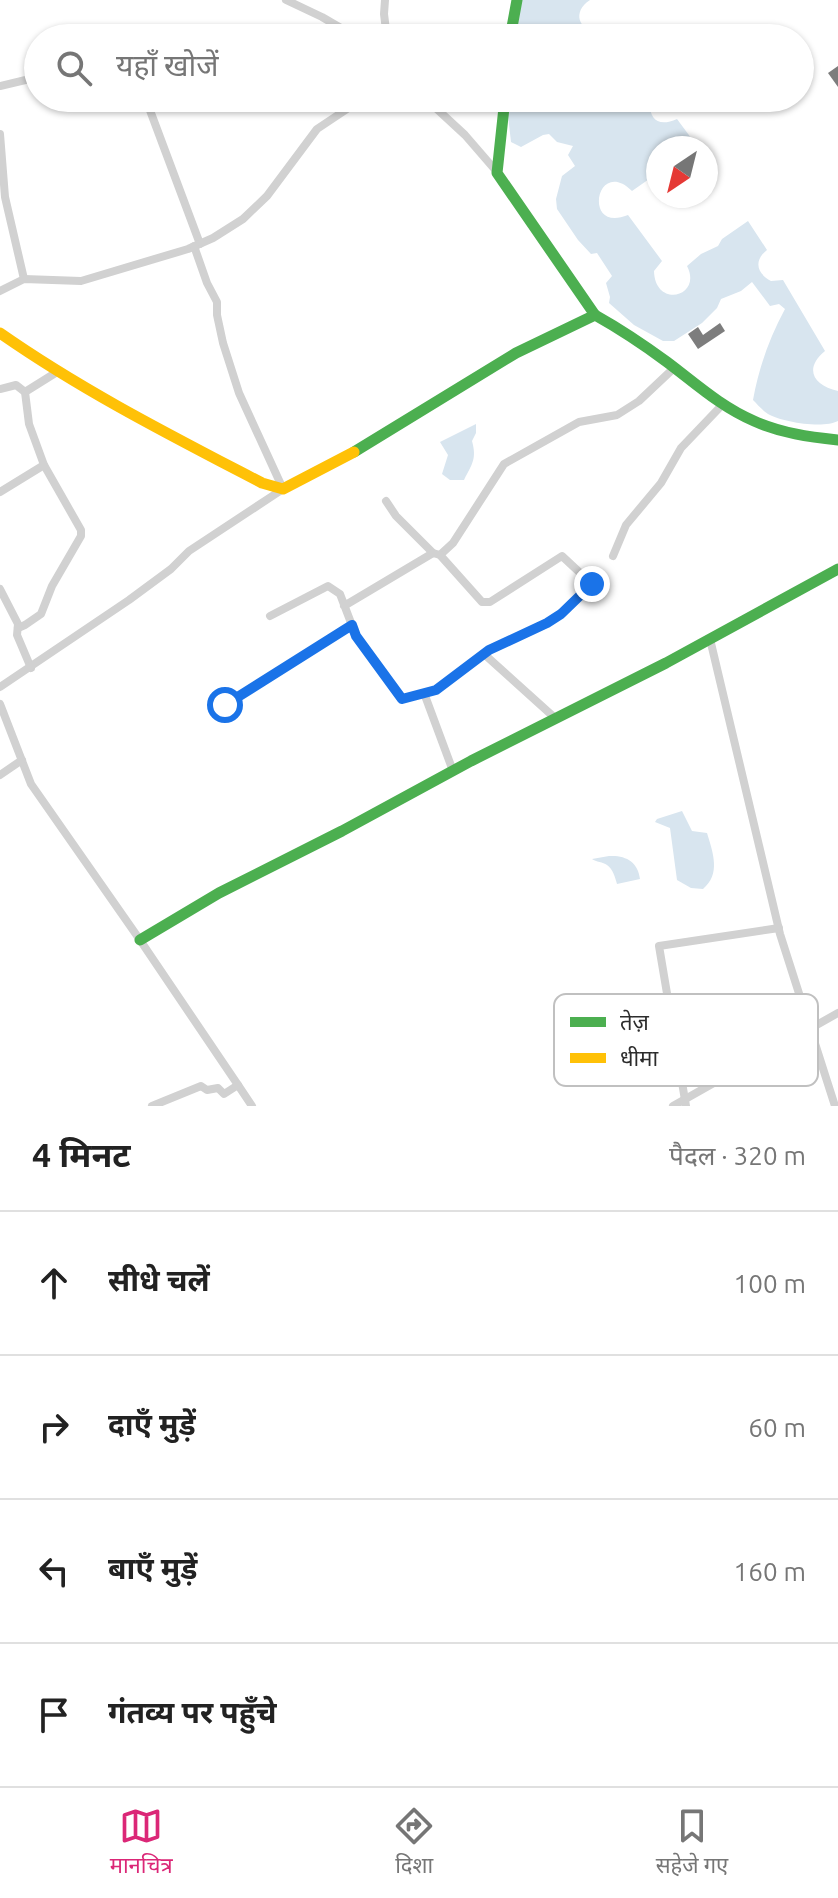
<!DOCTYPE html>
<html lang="hi">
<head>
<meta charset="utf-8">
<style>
	:root { --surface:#fff; --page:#f2f2f2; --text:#222; --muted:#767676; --line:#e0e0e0; --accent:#db2777 }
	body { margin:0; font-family:Ubuntu,"Noto Sans Devanagari",sans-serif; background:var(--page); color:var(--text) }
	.compass { position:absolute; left:646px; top:136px; width:72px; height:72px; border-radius:50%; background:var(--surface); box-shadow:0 2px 6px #0004; rotate:215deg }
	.stop { position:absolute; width:24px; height:24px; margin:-18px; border:6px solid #1a73e8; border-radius:50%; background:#fff }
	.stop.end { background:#1a73e8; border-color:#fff; box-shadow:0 2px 8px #0008 }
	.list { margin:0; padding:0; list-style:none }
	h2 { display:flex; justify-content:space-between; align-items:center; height:104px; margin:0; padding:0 32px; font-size:34px }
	h2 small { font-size:26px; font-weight:400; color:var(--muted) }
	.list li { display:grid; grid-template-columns:52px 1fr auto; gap:24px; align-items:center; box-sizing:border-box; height:144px; padding:0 32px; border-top:2px solid var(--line) }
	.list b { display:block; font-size:30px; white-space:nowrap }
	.list em { font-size:26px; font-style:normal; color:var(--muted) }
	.icon { flex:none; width:44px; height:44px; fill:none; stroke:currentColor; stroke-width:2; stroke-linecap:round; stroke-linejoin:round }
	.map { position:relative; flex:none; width:838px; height:1106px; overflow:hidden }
	.search { position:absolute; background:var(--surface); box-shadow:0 2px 6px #0004; left:24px; right:24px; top:24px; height:88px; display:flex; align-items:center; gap:20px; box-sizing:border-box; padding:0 28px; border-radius:44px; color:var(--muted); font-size:30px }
	.sheet { height:680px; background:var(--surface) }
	nav { display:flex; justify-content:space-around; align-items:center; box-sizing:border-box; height:112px; border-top:2px solid var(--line); background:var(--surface); font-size:22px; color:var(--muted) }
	nav a { display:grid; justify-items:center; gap:4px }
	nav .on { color:var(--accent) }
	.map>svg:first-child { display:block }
	.water { fill:#d8e5ef }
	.building { fill:#7d7d7d }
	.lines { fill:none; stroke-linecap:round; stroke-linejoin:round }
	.street { stroke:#d1d1d1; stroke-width:8 }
	.fast { stroke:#4caf50; stroke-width:11 }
	.slow { stroke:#ffc107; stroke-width:11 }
	.route { stroke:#1a73e8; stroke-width:10 }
	.key { fill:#fff; stroke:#c0c0c0; stroke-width:2 }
	.key-label { font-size:22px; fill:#2c2c2c }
</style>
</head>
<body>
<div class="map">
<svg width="838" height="1106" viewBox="0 0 838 1106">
	<rect width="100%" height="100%" fill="#fff"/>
	<g class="water">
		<path d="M521,0H590C567,15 585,39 607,27L616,38H515Z"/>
		<path d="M508,98H650C648,118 657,128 677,119L697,146L694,148H658V166L652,171V177L632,191C596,156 582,234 628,215L662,261L654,271C655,309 703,297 687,266L701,254L718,246L722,239L748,221L767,250C754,260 756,273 771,281L783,280L825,351C803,369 814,386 838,391V421C823,429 782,422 768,414C762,410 758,405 753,400C759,367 769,339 785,309L779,304L770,306L752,282L741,291L721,299L717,308L702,323L674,341H663L634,325L609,303L610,297L606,283L612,276L597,253L591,254L578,240L557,209L556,199L562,176L575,166L568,155L573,146L557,142L549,134L543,135L521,147L511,142L507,107Z"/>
		<path d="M476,424V433L472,441C477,459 472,464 464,480H450L442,474L448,455L440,442Z"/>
		<path d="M682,811L692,831L707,833C713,853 721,874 703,889L691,888L677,880L670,828L655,822L657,819Z"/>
		<path d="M609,856C626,855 638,862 640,879L617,884C615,877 613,869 607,865C603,862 596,862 592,859Z"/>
	</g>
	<g class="building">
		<polygon points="838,66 838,87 828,73"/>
		<polygon points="720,323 725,331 698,349 688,334 698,327 703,335"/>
	</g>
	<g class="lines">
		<g class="street">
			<polyline points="286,0 322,17 358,38"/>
			<polyline points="385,0 384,14 387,38"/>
			<polyline points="323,38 347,32"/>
			<polyline points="0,86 38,77"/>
			<polyline points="143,98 148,105 200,244"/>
			<polyline points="425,98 465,135 497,172"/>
			<polyline points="0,134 5,197 24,279"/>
			<polyline points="0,291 24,279 81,281 188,249 213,238 243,219 267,196 317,129 356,103 360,98"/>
			<polyline points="0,389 16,385 25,392"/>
			<polyline points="0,492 44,465"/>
			<polyline points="386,501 396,516 433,553"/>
			<polyline points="440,555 453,543 504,464 579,422 617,415 639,401 674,368"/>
			<polyline points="613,556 626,525 661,483 681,448 723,404"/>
			<polyline points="0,589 18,624 17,635 31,668"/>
			<polyline points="270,616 328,586 340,594 356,636 402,699 436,690 489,650 547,623 561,614 592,584 562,556 490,602 482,602 440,555 433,553 344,606"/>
			<polyline points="18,628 25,625 41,614 52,586 81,536 81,530 44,465 29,424 25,392 57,372"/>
			<polyline points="710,639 780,934 835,1106"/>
			<polyline points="484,654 555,718"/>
			<polyline points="0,687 129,600 171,569 189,551 283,489 239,393 223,343 217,315 217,302 207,283 194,246"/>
			<polyline points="424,693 453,771"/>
			<polyline points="0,704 31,784 140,940 238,1085 224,1094 218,1088 207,1090 201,1086 152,1106"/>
			<polyline points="225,705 352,625"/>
			<polyline points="0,775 22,760"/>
			<polyline points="238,1085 252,1106"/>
			<polyline points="673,1106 838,1013"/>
			<polyline points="686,1106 659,946 779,928"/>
		</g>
		<g class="fast">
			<polyline points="510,38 517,0"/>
			<polyline points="505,98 497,173 595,315"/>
			<path d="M354,452L516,353L595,315C620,329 644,345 667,362C695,383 721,407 754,421C781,433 809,437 838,440"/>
			<polyline points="140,940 219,893 342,831 471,761 666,663 838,569"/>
		</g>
		<path class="slow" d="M0,333C83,391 172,436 262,483L283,489L354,452"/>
	</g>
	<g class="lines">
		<polyline class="route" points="225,705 352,625 356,636 402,699 436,690 489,650 547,623 561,614 592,584"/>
	</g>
	<rect x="554" y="994" width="264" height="92" rx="12" class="key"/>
	<rect x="570" y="1017" width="36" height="10" fill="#4caf50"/>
	<rect x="570" y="1053" width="36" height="10" fill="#ffc107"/>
	<g class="key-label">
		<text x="620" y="1030">तेज़</text>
		<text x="620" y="1066">धीमा</text>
	</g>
</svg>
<svg class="compass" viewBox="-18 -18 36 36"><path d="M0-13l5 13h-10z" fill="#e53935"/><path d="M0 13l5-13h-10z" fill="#767676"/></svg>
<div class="stop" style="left:225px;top:705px"></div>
<div class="stop end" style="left:592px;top:584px"></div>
<div class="search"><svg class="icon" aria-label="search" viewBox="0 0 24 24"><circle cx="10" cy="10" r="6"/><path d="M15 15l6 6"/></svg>यहाँ खोजें</div>
</div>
<section class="sheet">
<h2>4 मिनट<small>पैदल · 320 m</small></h2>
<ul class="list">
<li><svg class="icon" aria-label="ahead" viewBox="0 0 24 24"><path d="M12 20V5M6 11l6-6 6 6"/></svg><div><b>सीधे चलें</b></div><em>100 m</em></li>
<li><svg class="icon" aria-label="right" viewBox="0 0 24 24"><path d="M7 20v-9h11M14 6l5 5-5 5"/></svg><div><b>दाएँ मुड़ें</b></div><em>60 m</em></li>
<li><svg class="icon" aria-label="left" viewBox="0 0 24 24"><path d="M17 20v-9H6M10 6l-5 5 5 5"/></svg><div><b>बाएँ मुड़ें</b></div><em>160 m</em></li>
<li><svg class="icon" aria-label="arrive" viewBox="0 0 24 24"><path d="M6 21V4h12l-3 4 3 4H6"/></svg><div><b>गंतव्य पर पहुँचे</b></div></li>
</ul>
</section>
<nav>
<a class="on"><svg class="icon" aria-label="map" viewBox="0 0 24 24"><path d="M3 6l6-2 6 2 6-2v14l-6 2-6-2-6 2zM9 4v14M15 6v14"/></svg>मानचित्र</a>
<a><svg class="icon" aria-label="directions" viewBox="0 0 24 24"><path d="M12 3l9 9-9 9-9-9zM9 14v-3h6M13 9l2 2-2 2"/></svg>दिशा</a>
<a><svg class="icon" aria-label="saved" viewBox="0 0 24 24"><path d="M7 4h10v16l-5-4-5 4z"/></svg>सहेजे गए</a>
</nav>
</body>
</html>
